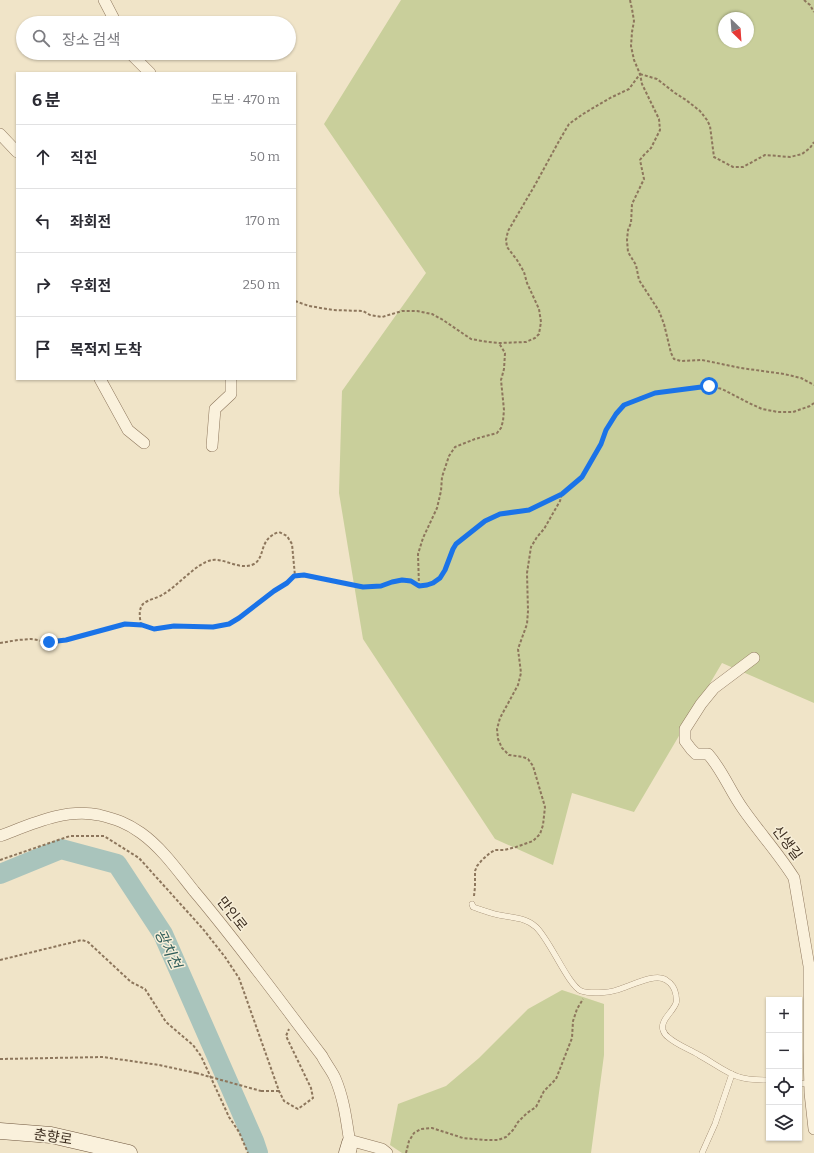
<!DOCTYPE html>
<html lang="ko">
<head>
<meta charset="utf-8">
<style>
	:root { --surface:#fff; --page:#f7f7f7; --text:#2b2b33; --muted:#7c7c81; --line:#e1e1e2 }
	body { margin:0; font-family:Bitter,"Noto Sans KR",serif; background:var(--page); color:var(--text) }
	.controls { position:absolute; right:12px; bottom:12px; display:grid; overflow:hidden; border-radius:0px; box-shadow:0 1px 3px #0004 }
	.controls button { width:36px; height:36px; display:grid; place-items:center; padding:0; border:0; border-bottom:1px solid var(--line); background:var(--surface); color:var(--text); font:20px sans-serif }
	.compass { position:absolute; left:718px; top:12px; width:36px; height:36px; border-radius:50%; background:var(--surface); box-shadow:0 1px 3px #0004; rotate:155deg }
	.stop { position:absolute; width:12px; height:12px; margin:-9px; border:3px solid #1a73e8; border-radius:50%; background:#fff }
	.stop.end { background:#1a73e8; border-color:#fff; box-shadow:0 1px 4px #0008 }
	.list { margin:0; padding:0; list-style:none }
	h2 { display:flex; justify-content:space-between; align-items:center; height:52px; margin:0; padding:0 16px; font-size:17px }
	h2 small { font-size:13px; font-weight:400; color:var(--muted) }
	.list li { display:grid; grid-template-columns:26px 1fr auto; gap:12px; align-items:center; box-sizing:border-box; height:64px; padding:0 16px; border-top:1px solid var(--line) }
	.list b { display:block; font-size:15px; white-space:nowrap }
	.list em { font-size:13px; font-style:normal; color:var(--muted) }
	.icon { flex:none; width:22px; height:22px; fill:none; stroke:currentColor; stroke-width:2; stroke-linecap:round; stroke-linejoin:round }
	.map { position:relative; flex:none; width:814px; height:1153px; overflow:hidden }
	.search { position:absolute; background:var(--surface); box-shadow:0 1px 3px #0004; left:16px; top:16px; width:280px; height:44px; display:flex; align-items:center; gap:10px; box-sizing:border-box; padding:0 14px; border-radius:22px; color:var(--muted); font-size:15px }
	.panel { position:absolute; background:var(--surface); box-shadow:0 1px 3px #0004; left:16px; top:72px; width:280px; height:308px; border-radius:0px }
	.map>svg:first-child { display:block }
	.green { fill:#c9cf9b; fill-rule:evenodd }
	.lines { fill:none; stroke-linecap:round; stroke-linejoin:round }
	.river { stroke:#a9c4bc; stroke-width:20 }
	.lane-casing { stroke:#8d765c; stroke-width:6 }
	.street-casing { stroke:#8d765c; stroke-width:12 }
	.secondary-casing { stroke:#6f573f; stroke-width:17 }
	.path { stroke:#8d765c; stroke-width:2; stroke-dasharray:3 2; stroke-linecap:butt }
	.lane { stroke:#faf1dc; stroke-width:5.5 }
	.street { stroke:#faf1dc; stroke-width:11 }
	.secondary { stroke:#faf1dc; stroke-width:16 }
	.path-bridge { stroke:#8d765c; stroke-width:2; stroke-dasharray:3 2; stroke-linecap:butt }
	.route { stroke:#1a73e8; stroke-width:5 }
	.labels { text-anchor:middle; dominant-baseline:central; stroke-width:3; stroke-linejoin:round; paint-order:stroke }
	.street-label { font-size:14px; fill:#3d2e20; stroke:#f7eed8 }
	.water-label { font-size:15px; font-style:italic; fill:#2f5d5a; stroke:#f7eed8 }
</style>
</head>
<body>
<div class="map">
<svg width="814" height="1153" viewBox="0 0 814 1153">
	<rect width="100%" height="100%" fill="#f0e4c8"/>
	<g class="green">
		<path d="M401,0H814V703L722,663L634,812L572,793L553,865L495,839L363,639L339,493L342,391L426,273L324,124ZM724,18H748V42H724Z"/>
		<polygon points="562,990 604,1004 604,1055 591,1153 402,1153 390,1145 398,1104 446,1086 479,1058 528,1009"/>
	</g>
	<g class="lines">
		<polyline class="river" points="0,874 61,849 117,864 163,934 254,1141 258,1153"/>
		<defs>
			<g id="lane">
				<path d="M472,904L473,907C482,910 490,913 499,915C512,918 525,917 536,927C550,940 568,985 581,991C590,994 608,993 617,990C629,987 655,972 666,980C671,983 675,989 676,995C676,998 677,1001 676,1003C673,1012 660,1020 663,1030C664,1033 665,1035 668,1037C677,1045 689,1049 699,1055C712,1062 726,1073 739,1077C748,1080 760,1080 769,1080"/>
				<polyline points="799,1083 810,1084"/>
				<polyline points="702,1153 715,1124 732,1074"/>
			</g>
			<g id="street">
				<polyline points="104,0 116,23"/>
				<polyline points="130,53 150,73"/>
				<polyline points="0,134 17,152"/>
				<polyline points="100,379 128,430 144,443"/>
				<polyline points="212,446 215,409 231,394 231,379"/>
				<path d="M754,658L714,688L701,704L685,729V741L691,749L696,754H708C723,771 730,791 743,809C759,832 779,854 794,878L809,966V1051L810,1093L814,1129"/>
				<path d="M0,836C32,824 65,808 99,815C116,819 127,823 141,833C162,848 178,871 194,891C239,944 280,1001 322,1056C326,1064 332,1071 335,1078C345,1101 347,1126 351,1150"/>
				<polyline points="349,1140 382,1149 387,1153"/>
			</g>
			<g id="secondary">
				<polyline points="0,1131 51,1135 129,1153"/>
				<polyline points="347,1153 350,1143"/>
			</g>
		</defs>
		<use href="#lane" class="lane-casing"/>
		<use href="#street" class="street-casing"/>
		<use href="#secondary" class="secondary-casing"/>
		<g class="path">
			<polyline points="630,0 632,9 634,21 632,32 631,46 634,60 640,74 642,84 659,119 660,130 651,148 642,157 640,160 644,179 632,204 631,223 628,230 627,240 628,252 636,265 639,280 659,311 664,324 671,353 674,359 681,361 702,360 741,368 784,374 801,378 814,385"/>
			<polyline points="804,0 810,5 814,12"/>
			<polyline points="640,74 657,79 675,93 686,100 700,111 707,120 710,126 714,157 733,167 743,167 765,155 790,157 802,154 810,148 814,142"/>
			<polyline points="295,301 309,306 333,310 363,311 370,315 382,317 402,311 417,311 432,314 443,320 471,339 488,342 499,343 526,342 535,338 539,334 541,322 539,309 527,283 524,272 517,260 507,247 506,240 508,231 535,185 559,141 569,124 583,114 610,98 629,89 640,74"/>
			<polyline points="419,586 418,554 423,538 437,508 441,491 442,477 449,456 455,447 475,439 497,433 501,428 503,421 504,410 501,380 504,369 505,353 499,343"/>
			<path d="M141,625C140,618 138,610 143,604C147,600 157,598 162,595C177,587 196,563 212,560C225,558 240,571 254,564C266,557 258,539 279,532L287,536L292,544L295,576"/>
			<polyline points="0,643 18,640 31,639 49,642 66,640 125,624 141,625 154,629 174,626 213,627 229,624 239,618 274,591 287,583 295,576 304,575 363,587 381,586 392,582 402,580 411,581 419,586 427,585 433,583 440,578 445,570 453,549 456,544 485,521 500,514 529,510 562,494 582,477 601,444 606,430 616,414 624,405 642,397 655,393 672,390 709,386 722,389 749,403 762,409 778,412 793,412 810,406 814,403"/>
			<polyline points="0,860 70,836 104,836 139,858 203,929 225,957 239,978 279,1091 284,1101 298,1109 313,1098 311,1088 286,1036 289,1029"/>
			<polyline points="474,896 475,887 475,871 477,866 482,860 490,853 495,850 504,850 516,847 533,841 540,834 543,825 545,807 533,766 528,759 523,757 509,755 502,748 498,739 497,729 500,718 518,685 521,673 518,649 527,624 528,611 527,573 531,547 537,537 544,529 560,501 562,494"/>
			<polyline points="0,960 82,940 88,942 131,982 145,989 166,1022 193,1045 201,1056 229,1117 239,1132 248,1153"/>
			<polyline points="0,1059 103,1057 159,1065 196,1073"/>
			<polyline points="261,1091 279,1091"/>
			<polyline points="406,1153 409,1141 414,1133 421,1129 432,1128 463,1138 484,1140 498,1140 506,1137 513,1130 518,1122 527,1113 536,1107 544,1091 556,1079 572,1038 573,1021 577,1009 583,999"/>
		</g>
		<use href="#lane" class="lane"/>
		<use href="#street" class="street"/>
		<use href="#secondary" class="secondary"/>
		<polyline class="path-bridge" points="196,1073 261,1091"/>
	</g>
	<g class="lines">
		<polyline class="route" points="49,642 66,640 125,624 142,625 154,629 174,626 213,627 229,624 239,618 274,591 287,583 294,576 304,575 363,587 381,586 392,582 402,580 411,581 419,586 427,585 433,583 440,578 445,570 453,549 456,544 485,521 500,514 529,510 562,494 582,477 601,444 606,430 616,414 624,405 655,393 709,386"/>
	</g>
	<g class="labels">
		<g class="street-label">
			<text transform="translate(787 843) rotate(53)">신생길</text>
			<text transform="translate(232 914) rotate(52)">만인로</text>
			<text transform="translate(53 1137) rotate(9)">춘향로</text>
		</g>
		<g class="water-label">
			<text transform="translate(168 949) rotate(64)">광치천</text>
		</g>
	</g>
</svg>
<div class="controls">
<button>+</button>
<button>−</button>
<button><svg class="icon" aria-label="locate" viewBox="0 0 24 24"><circle cx="12" cy="12" r="6"/><path d="M12 2v4M12 18v4M2 12h4M18 12h4"/></svg></button>
<button><svg class="icon" aria-label="layers" viewBox="0 0 24 24"><path d="M12 4l9 5-9 5-9-5zM3 14l9 5 9-5"/></svg></button>
</div>
<svg class="compass" viewBox="-18 -18 36 36"><path d="M0-13l5 13h-10z" fill="#e53935"/><path d="M0 13l5-13h-10z" fill="#7c7c81"/></svg>
<div class="stop" style="left:709px;top:386px"></div>
<div class="stop end" style="left:49px;top:642px"></div>
<div class="search"><svg class="icon" aria-label="search" viewBox="0 0 24 24"><circle cx="10" cy="10" r="6"/><path d="M15 15l6 6"/></svg>장소 검색</div>
<section class="panel">
<h2>6 분<small>도보 · 470 m</small></h2>
<ul class="list">
<li><svg class="icon" aria-label="ahead" viewBox="0 0 24 24"><path d="M12 20V5M6 11l6-6 6 6"/></svg><div><b>직진</b></div><em>50 m</em></li>
<li><svg class="icon" aria-label="left" viewBox="0 0 24 24"><path d="M17 20v-9H6M10 6l-5 5 5 5"/></svg><div><b>좌회전</b></div><em>170 m</em></li>
<li><svg class="icon" aria-label="right" viewBox="0 0 24 24"><path d="M7 20v-9h11M14 6l5 5-5 5"/></svg><div><b>우회전</b></div><em>250 m</em></li>
<li><svg class="icon" aria-label="arrive" viewBox="0 0 24 24"><path d="M6 21V4h12l-3 4 3 4H6"/></svg><div><b>목적지 도착</b></div></li>
</ul>
</section>
</div>
</body>
</html>
